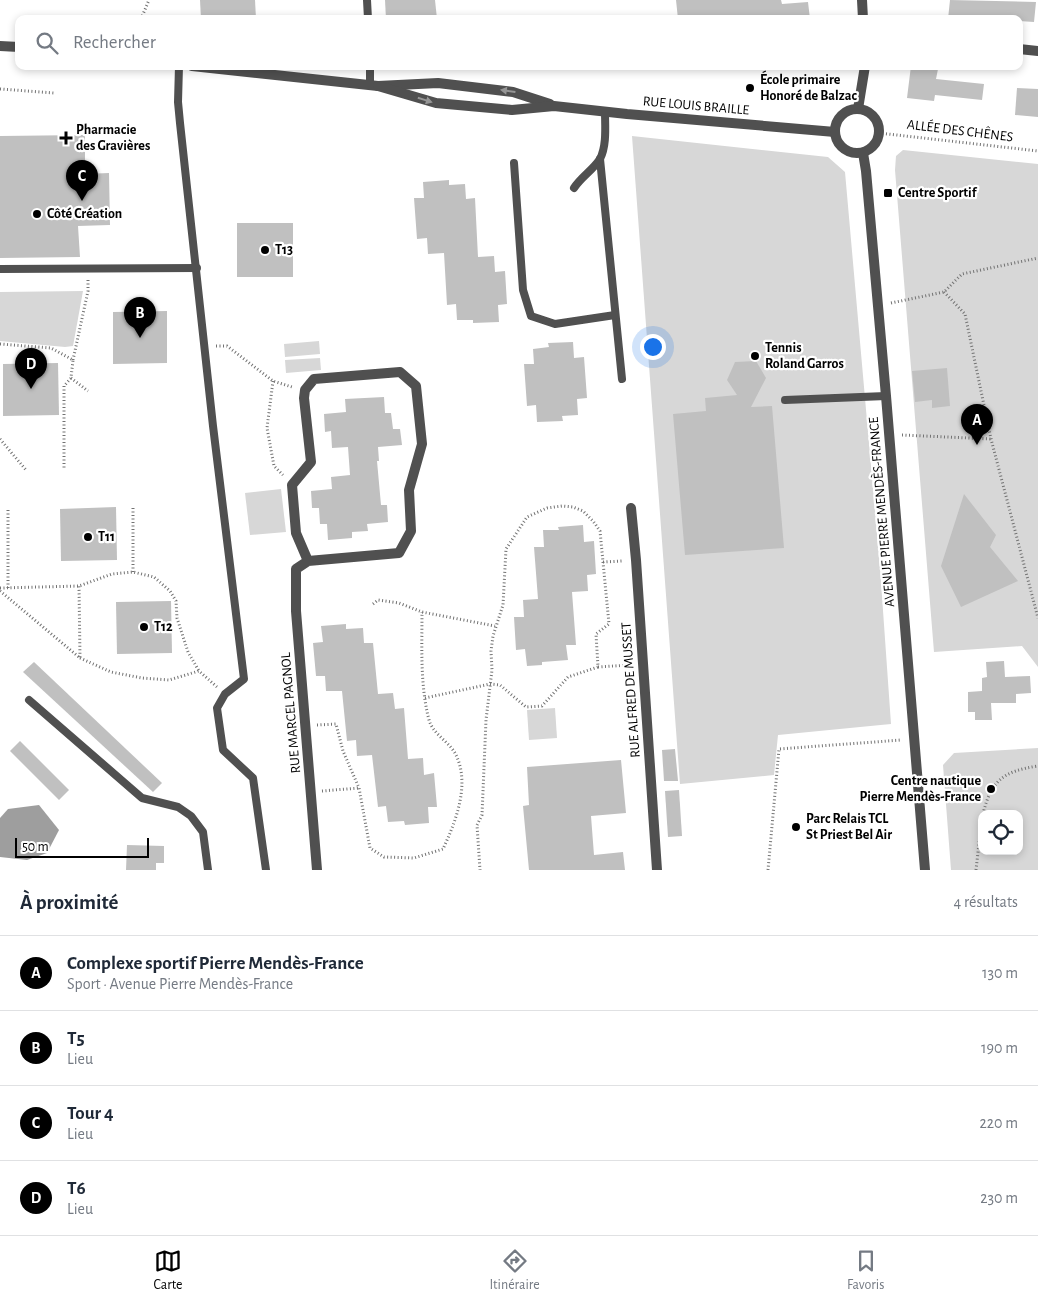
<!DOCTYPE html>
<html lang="fr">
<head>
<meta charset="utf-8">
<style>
	:root { --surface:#fff; --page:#f2f2f3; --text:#1f2937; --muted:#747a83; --line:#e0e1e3; --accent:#000 }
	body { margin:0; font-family:"Alegreya Sans",sans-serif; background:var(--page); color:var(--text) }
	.controls { position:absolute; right:15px; bottom:15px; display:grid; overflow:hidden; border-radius:10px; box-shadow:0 2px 8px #0003 }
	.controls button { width:45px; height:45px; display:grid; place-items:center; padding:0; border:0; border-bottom:1px solid var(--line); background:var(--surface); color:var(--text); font:25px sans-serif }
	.scale { position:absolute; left:15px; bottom:12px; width:134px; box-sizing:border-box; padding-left:5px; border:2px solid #000; border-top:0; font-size:14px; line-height:18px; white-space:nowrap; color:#000; -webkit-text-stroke:4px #fff; paint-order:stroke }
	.you { position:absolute; left:652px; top:346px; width:18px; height:18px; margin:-12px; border:4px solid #fff; border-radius:50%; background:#1a73e8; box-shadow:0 0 0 8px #1a73e833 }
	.badge { display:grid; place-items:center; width:32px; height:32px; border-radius:50%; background:var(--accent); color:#fff; font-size:16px; font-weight:700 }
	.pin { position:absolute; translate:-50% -41px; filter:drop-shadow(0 1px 2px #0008) }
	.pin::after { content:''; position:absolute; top:26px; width:18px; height:15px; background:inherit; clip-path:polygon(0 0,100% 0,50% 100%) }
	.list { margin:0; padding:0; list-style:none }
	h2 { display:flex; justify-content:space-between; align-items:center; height:65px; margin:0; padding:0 20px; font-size:21px }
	h2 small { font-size:16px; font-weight:400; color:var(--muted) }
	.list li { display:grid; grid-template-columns:32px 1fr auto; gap:15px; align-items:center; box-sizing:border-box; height:75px; padding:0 20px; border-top:1px solid var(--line) }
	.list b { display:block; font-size:19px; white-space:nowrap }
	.list p { margin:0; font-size:16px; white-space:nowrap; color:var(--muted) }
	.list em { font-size:16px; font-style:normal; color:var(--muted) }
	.icon { flex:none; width:28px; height:28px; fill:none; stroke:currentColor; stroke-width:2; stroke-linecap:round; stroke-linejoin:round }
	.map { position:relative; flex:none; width:1038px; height:870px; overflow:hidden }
	.search { position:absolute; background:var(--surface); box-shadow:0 2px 8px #0003; left:15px; right:15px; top:15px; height:55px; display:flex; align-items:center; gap:12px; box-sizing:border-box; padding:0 18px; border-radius:10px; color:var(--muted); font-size:19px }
	.sheet { height:365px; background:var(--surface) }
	nav { display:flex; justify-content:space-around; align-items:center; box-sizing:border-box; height:70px; border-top:1px solid var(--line); background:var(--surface); font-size:14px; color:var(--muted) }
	nav a { display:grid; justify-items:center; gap:2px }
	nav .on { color:var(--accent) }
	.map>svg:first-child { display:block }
	.green { fill:#d7d7d7; fill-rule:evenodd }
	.water { fill:#9e9e9e }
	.building { fill:#c0c0c0 }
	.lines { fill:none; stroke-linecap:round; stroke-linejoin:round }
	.path { stroke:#727272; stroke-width:3; stroke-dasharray:1 2.5; stroke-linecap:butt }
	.service { stroke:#505050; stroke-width:8 }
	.minor { stroke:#505050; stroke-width:10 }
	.oneway { fill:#969696 }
	.poi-dot { fill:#000; stroke:#fff; stroke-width:2 }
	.labels { text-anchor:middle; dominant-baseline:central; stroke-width:4.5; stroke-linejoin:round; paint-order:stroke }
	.poi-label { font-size:14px; font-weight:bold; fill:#000; stroke:#fff; text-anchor:start }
	.street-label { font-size:14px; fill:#000; stroke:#fff }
</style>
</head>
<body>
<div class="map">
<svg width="1038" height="870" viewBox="0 0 1038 870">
	<rect width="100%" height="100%" fill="#fff"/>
	<g class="green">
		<polygon points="632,136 828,157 845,172 880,568 891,724 778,735 774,775 680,784"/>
		<polygon points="903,150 1038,164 1038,667 1022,646 934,652 895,170 896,156"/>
		<polygon points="83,291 73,346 65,347 0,341 0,292"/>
		<polygon points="319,341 320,354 285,357 284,344"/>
		<polygon points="320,358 321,370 286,373 285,360"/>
		<polygon points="281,489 286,532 250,535 245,493"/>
		<polygon points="555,708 557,738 529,740 527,710"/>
		<path d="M1038,748V870H951L943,765L954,753ZM982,814H1019V851H982Z"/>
	</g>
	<polygon class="water" points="39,805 59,830 47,853 27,860 0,857 0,818 8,809"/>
	<g class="building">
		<polygon points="200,0 255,0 256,19 201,19"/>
		<polygon points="385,0 435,0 437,19 386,19"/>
		<polygon points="676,0 781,0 782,4 808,2 810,19 678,19"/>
		<polygon points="950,0 1036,2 1034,22 1019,21 1019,19 948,19"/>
		<polygon points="911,66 938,69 936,79 984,84 982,100 935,95 934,101 907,98"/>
		<polygon points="1017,88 1038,89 1038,117 1015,115"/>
		<polygon points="85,135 85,174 109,173 110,225 78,226 80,257 0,258 0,136"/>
		<polygon points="449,180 449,185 465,184 466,199 475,198 478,257 494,256 495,272 505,271 507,304 498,305 499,322 473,323 473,320 457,320 456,304 447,305 444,253 428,254 427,238 417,239 414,198 424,198 423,182"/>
		<rect x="237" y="223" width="56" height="54"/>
		<polygon points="167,311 167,363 113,364 113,312"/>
		<polygon points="573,342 574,358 584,357 587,398 577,399 578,415 562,416 563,421 537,422 536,405 527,406 524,364 534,364 533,349 549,347 548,343"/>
		<polygon points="756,361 766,378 751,407 772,406 784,548 685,555 673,414 706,411 705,398 737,395 727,380 735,362"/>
		<polygon points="58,363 59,415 3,416 3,364"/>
		<polygon points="947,368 950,406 932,408 932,400 915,402 912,371"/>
		<polygon points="384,397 385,413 391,413 393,429 400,429 402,445 378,447 379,461 377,461 381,505 387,505 388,522 367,524 368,531 352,532 352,538 328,540 327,524 320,524 319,508 312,508 311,491 332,489 331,477 350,475 348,447 332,448 331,431 325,432 324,414 346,412 345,399"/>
		<polygon points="964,494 996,535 990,547 1018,581 961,607 941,566"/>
		<polygon points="116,507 117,560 61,561 60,509"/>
		<polygon points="583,525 584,542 594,541 596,574 587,575 588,591 572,592 576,645 566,645 568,660 542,662 542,665 527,666 525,649 516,650 514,617 524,617 523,600 538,599 534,547 544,547 543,530 559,530 558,527"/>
		<polygon points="171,601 172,653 117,654 116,602"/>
		<polygon points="346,624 346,629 363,628 364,643 373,643 378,694 393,693 395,709 404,708 408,759 423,758 424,775 434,773 437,807 428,807 429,823 405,825 404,821 388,822 386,806 378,807 372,755 357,756 356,740 347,741 342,691 326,691 325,676 316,676 313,643 323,642 321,626"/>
		<polygon points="1004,661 1005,677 1030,676 1031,693 1016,694 1016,703 991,703 992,720 975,720 975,712 968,712 968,692 982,691 982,678 987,677 986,662"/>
		<polygon points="34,662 162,783 153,792 23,672"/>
		<polygon points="20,741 69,790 59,800 10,751"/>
		<polygon points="675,749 678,781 664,781 662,750"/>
		<polygon points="621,760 626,813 591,816 594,855 623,852 625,870 529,870 523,806 529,805 527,767"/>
		<polygon points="679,790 682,836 668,837 665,791"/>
		<polygon points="127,845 164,846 164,863 156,863 156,870 126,870"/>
	</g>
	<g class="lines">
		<g class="path">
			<polyline points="141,19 149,0"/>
			<polyline points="0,89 54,93"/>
			<polyline points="879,133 1038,151"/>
			<polyline points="944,292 965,314 991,439 1038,618"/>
			<polyline points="891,303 944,292 962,274 1038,258"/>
			<polyline points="0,344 51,348 73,360 71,378 64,386 64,468"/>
			<polyline points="216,346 227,346 273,381 292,387"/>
			<polyline points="73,360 88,291 88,279"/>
			<polyline points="71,378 88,391"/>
			<polyline points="273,381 267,428 274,466 283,475"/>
			<polyline points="902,435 991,439"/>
			<polyline points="0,439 26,470"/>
			<polyline points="8,510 8,588"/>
			<polyline points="603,562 622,561"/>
			<polyline points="133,572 133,507"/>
			<polyline points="0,588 79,586 112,574 133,572 154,577 170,591 176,601 177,618 188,652 199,671"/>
			<polyline points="0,591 80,658 79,586"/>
			<polyline points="373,604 378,600 399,603 422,612 495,626"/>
			<polyline points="80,658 111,672 142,678 169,680 199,671 217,687"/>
			<polyline points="598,667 630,665"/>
			<polyline points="425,698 490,684 500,685 526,707 542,706 568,677 598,667 596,634 609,624 600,531 593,521 583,511 573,507 562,506 547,508 527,517 506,549 503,605 493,636 491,651 492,670 486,720 482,815 477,825 480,870"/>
			<path d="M317,725L336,724L343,751L359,788L370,848L384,857L414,858L443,849C456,821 471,783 455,753C448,741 433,734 429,720C420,685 422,648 422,612"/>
			<polyline points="322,791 359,788"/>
			<path d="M983,814C991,780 1004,771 1038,766"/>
			<polyline points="768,870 779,749 901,740"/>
			<polyline points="976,870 982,817"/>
		</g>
		<g class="service">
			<polyline points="367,0 368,19"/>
			<polyline points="179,66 178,102 180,123 213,426 244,679 225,694 217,708 223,750 253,778 266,870"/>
			<polyline points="370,66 370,85"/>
			<polyline points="600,159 622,379"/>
			<polyline points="514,163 523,290 531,316 555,324 615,315"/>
			<path d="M574,188C581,177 593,170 600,159C607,145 605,126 605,112"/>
			<polyline points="0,269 197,268"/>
			<polyline points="785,400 886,396"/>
			<polyline points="29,700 142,798 178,807 191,816 203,832 208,870"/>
		</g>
		<g class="minor">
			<polyline points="862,0 863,19"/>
			<polyline points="0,46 19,47"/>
			<polyline points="1019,49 1038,51"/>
			<polyline points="192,66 378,86 438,83 513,92 550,104"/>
			<polyline points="378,86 436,103 512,110 554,106 627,114 835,132"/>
			<polyline points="858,109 865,66"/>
			<circle cx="857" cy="131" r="22"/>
			<polyline points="863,153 866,171 886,396 925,870"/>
			<polyline points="631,508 636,560 657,870"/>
			<polyline points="308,561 296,533 292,485 311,462 304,398 305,390 314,379 400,372 416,386 422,444 409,490 411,531 399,553 308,561 296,569 296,611 317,870"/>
		</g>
	</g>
	<defs><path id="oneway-solid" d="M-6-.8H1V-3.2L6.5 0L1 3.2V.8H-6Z" transform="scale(1.25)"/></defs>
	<g class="oneway">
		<use href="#oneway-solid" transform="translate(508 91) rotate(-172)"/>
		<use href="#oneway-solid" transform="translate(425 100) rotate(17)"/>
	</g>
	<g class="poi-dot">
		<circle cx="750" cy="88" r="5"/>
		<path d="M63.5 130.5h5v5h5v5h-5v5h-5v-5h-5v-5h5z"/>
		<rect x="883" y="188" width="10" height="10" rx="2.5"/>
		<circle cx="37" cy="214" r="5"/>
		<circle cx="265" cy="250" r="5"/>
		<circle cx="755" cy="356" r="5"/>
		<circle cx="88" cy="537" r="5"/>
		<circle cx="144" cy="627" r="5"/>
		<circle cx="991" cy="789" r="5"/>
		<circle cx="796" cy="827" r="5"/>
	</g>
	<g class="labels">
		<g class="poi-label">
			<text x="760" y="80">École primaire<tspan x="760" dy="16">Honoré de Balzac</tspan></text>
			<text x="76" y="130">Pharmacie<tspan x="76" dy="16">des Gravières</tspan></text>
			<text x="898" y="193">Centre Sportif</text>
			<text x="47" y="214">Côté Création</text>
			<text x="275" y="250">T13</text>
			<text x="765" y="348">Tennis<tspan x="765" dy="16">Roland Garros</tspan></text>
			<text x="98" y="537">T11</text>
			<text x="154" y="627">T12</text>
			<text x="981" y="781" text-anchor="end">Centre nautique<tspan x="981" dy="16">Pierre Mendès-France</tspan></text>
			<text x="806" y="819">Parc Relais TCL<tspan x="806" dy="16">St Priest Bel Air</tspan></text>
		</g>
		<g class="street-label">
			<text transform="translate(696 106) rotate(5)">RUE LOUIS BRAILLE</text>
			<text transform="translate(960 131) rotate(7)">ALLÉE DES CHÊNES</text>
			<text transform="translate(882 512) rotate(-95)">AVENUE PIERRE MENDÈS-FRANCE</text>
			<text transform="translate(631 690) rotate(-94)">RUE ALFRED DE MUSSET</text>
			<text transform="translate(291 713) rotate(-95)">RUE MARCEL PAGNOL</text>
		</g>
	</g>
</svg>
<div class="controls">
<button><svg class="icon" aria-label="locate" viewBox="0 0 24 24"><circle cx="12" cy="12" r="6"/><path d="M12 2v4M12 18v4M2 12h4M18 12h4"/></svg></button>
</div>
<div class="scale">50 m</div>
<div class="you"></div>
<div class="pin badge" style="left:977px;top:445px">A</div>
<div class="pin badge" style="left:140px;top:338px">B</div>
<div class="pin badge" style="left:82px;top:201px">C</div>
<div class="pin badge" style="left:31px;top:389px">D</div>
<div class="search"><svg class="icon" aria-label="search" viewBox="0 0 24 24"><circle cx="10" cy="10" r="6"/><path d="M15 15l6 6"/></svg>Rechercher</div>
</div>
<section class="sheet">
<h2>À proximité<small>4 résultats</small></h2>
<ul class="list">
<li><span class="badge">A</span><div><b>Complexe sportif Pierre Mendès-France</b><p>Sport · Avenue Pierre Mendès-France</p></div><em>130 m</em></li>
<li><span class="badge">B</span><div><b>T5</b><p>Lieu</p></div><em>190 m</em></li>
<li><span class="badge">C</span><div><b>Tour 4</b><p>Lieu</p></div><em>220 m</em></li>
<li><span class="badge">D</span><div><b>T6</b><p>Lieu</p></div><em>230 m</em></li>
</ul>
</section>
<nav>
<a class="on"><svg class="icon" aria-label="map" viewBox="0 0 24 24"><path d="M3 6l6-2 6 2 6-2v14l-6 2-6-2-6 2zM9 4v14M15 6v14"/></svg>Carte</a>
<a><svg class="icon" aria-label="directions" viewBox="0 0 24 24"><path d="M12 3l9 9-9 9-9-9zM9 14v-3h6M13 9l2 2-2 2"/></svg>Itinéraire</a>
<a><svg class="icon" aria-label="saved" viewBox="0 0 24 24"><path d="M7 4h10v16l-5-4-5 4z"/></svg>Favoris</a>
</nav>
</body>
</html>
